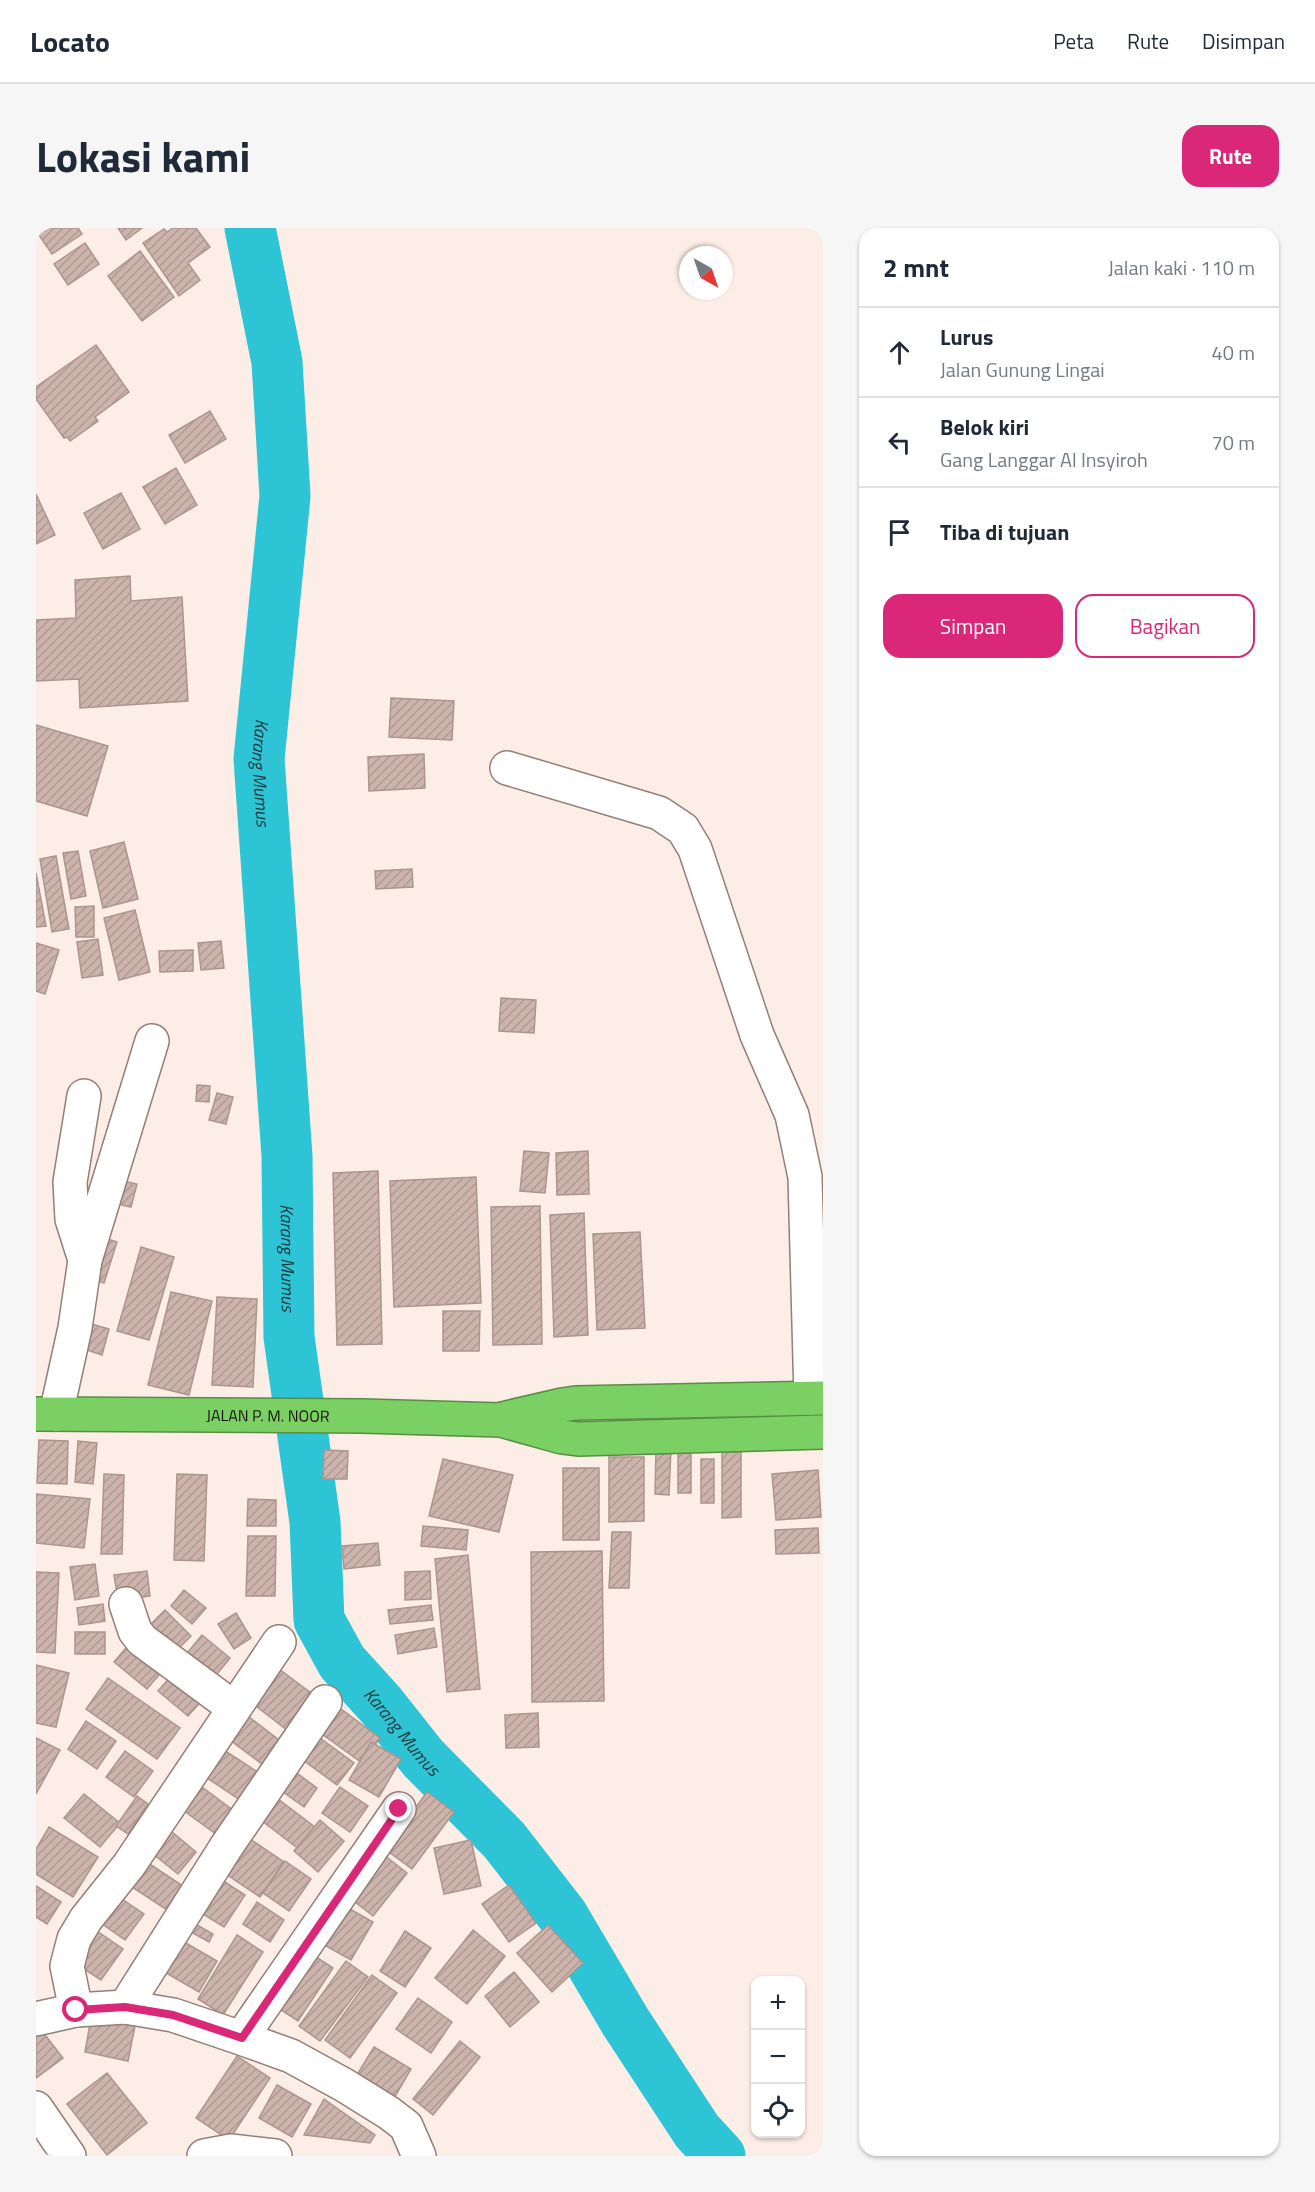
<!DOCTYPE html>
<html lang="id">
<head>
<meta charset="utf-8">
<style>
	:root { --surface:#fff; --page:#f6f6f7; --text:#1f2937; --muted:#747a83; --line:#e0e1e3; --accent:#db2777 }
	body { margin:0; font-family:"Titillium Web",sans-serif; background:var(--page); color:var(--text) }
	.controls { position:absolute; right:18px; bottom:18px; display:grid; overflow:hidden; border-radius:12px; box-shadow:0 2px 4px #0004 }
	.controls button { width:54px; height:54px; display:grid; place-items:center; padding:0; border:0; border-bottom:2px solid var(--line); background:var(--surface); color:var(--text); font:30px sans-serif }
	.compass { position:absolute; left:643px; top:18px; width:54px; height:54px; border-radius:50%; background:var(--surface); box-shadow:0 2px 4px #0004; rotate:140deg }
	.stop { position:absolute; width:18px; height:18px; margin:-14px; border:4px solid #db2777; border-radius:50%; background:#fff }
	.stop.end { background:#db2777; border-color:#fff; box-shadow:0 2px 6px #0008 }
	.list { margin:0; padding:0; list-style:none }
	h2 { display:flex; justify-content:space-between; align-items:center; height:78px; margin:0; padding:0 24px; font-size:26px }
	h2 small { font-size:20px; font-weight:400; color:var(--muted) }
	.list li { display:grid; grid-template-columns:39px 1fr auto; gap:18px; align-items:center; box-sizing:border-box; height:90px; padding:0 24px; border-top:2px solid var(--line) }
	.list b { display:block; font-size:22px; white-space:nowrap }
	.list p { margin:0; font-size:20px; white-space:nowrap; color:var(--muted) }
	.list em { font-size:20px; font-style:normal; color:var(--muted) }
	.actions { display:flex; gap:12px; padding:18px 24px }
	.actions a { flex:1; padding:14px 0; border:2px solid var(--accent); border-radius:18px; text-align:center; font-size:21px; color:var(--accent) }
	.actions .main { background:var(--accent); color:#fff }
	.icon { flex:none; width:33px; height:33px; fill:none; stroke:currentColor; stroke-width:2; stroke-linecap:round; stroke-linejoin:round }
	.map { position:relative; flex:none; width:787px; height:1928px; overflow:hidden; border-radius:18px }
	header { display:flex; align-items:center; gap:36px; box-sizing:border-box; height:84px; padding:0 30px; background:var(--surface); border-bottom:2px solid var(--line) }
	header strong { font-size:28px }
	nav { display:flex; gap:33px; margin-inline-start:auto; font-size:21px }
	.intro { display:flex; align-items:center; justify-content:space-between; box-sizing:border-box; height:144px; padding:0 36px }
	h1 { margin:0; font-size:42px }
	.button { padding:15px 27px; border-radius:18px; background:var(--accent); color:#fff; font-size:21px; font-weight:700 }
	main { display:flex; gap:36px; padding:0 36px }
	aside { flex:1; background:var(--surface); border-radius:18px; box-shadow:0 2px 4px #0004 }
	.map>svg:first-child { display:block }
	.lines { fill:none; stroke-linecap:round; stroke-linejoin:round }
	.river { stroke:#2dc4d5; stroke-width:51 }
	.building { fill:url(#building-hatch); stroke:#ac958d; stroke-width:1.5 }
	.minor-casing { stroke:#947e76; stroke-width:36 }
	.highway-casing { stroke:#598d45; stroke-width:36 }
	.minor { stroke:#fff; stroke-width:33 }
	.highway { stroke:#7bd063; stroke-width:33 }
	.route { stroke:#db2777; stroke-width:8 }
	.labels { text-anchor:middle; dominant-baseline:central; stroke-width:4.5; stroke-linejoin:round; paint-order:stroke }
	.street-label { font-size:16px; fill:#19110e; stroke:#fcede7 }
	.water-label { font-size:18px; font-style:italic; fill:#1e3639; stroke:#fcede7 }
</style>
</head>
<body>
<header>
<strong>Locato</strong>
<nav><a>Peta</a><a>Rute</a><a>Disimpan</a></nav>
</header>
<div class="intro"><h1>Lokasi kami</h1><a class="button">Rute</a></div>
<main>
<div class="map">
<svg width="787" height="1928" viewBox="0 0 787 1928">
	<defs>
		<pattern id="building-hatch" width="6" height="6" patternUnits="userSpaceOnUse" patternTransform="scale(1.5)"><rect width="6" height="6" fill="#ccb4ac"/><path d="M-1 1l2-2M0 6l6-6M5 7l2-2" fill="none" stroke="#af9a93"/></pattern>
	</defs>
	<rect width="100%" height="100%" fill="#fcede7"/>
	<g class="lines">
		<path class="river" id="s1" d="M214,0L241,134L249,268L223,531L251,928L253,1109L279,1294L283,1392L306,1434L345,1477L387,1530L468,1612L527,1688L589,1793L661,1903L684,1928"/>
	</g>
	<g class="building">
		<polygon points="3,0 42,0 46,6 16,26 0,3"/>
		<polygon points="82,0 106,0 90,12"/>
		<polygon points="137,0 160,0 174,19 152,35 164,52 143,68 107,15 128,1 131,4"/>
		<polygon points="49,15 63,36 32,57 18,36"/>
		<polygon points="104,23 138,69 106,93 72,48"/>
		<polygon points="60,117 93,164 59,189 62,193 34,213 31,209 28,210 0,171 0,159"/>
		<polygon points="174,183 190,211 149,235 133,207"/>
		<polygon points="140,240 161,277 129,296 107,259"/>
		<polygon points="85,265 104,301 67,321 48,285"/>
		<polygon points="0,266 19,307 0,316"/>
		<polygon points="94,348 95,373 146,369 152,473 44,480 43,451 0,453 0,392 40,390 39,352"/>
		<polygon points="355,470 418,473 416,512 353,509"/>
		<polygon points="0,497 72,518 51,588 0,573"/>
		<polygon points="388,526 389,560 333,563 332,529"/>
		<polygon points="88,614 102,671 67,680 54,623"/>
		<polygon points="42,623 50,668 35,671 27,625"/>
		<polygon points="20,628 33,701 16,704 4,631"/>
		<polygon points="376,641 377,659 340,661 339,643"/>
		<polygon points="0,645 10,698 0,699"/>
		<polygon points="58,678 58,709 40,709 39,679"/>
		<polygon points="99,682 114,744 83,752 68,690"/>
		<polygon points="62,711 67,747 46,750 41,714"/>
		<polygon points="185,713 188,740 165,742 162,715"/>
		<polygon points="0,715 23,722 9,766 0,763"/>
		<polygon points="157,722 157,743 124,744 123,723"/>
		<polygon points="465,770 500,772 498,805 463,803"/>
		<polygon points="161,857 174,858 173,874 160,873"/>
		<polygon points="181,865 197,869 190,896 173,892"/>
		<polygon points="488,923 513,925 509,965 484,963"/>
		<polygon points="552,923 553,966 521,967 520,925"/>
		<polygon points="342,943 346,1116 301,1117 297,945"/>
		<polygon points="440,949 445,1075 358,1079 354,953"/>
		<polygon points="78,951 101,956 95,979 73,974"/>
		<polygon points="504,978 506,1116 457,1117 455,979"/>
		<polygon points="548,985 552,1107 518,1109 514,987"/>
		<polygon points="604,1004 609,1100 561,1102 557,1006"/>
		<polygon points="62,1008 81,1014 68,1055 50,1049"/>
		<polygon points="105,1019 138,1029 113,1112 81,1103"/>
		<polygon points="135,1064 176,1073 153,1167 112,1157"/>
		<polygon points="181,1069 221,1071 217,1159 176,1157"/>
		<polygon points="407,1083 444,1083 443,1123 407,1123"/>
		<polygon points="52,1095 73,1101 66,1127 45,1120"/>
		<polygon points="3,1212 32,1213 31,1256 1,1255"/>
		<polygon points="42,1213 61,1215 57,1256 39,1254"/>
		<polygon points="620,1220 635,1220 633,1267 619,1266"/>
		<polygon points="288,1222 312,1223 311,1251 287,1251"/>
		<polygon points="686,1224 705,1224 705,1289 686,1290"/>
		<rect x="642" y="1225" width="13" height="40"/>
		<polygon points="573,1229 608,1229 608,1293 573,1294"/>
		<polygon points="407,1231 477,1247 463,1304 393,1288"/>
		<rect x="665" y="1231" width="13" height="44"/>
		<rect x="527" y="1240" width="36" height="72"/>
		<polygon points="782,1242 785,1289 740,1292 736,1246"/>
		<polygon points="68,1246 88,1247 86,1326 65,1326"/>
		<polygon points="141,1246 171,1247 168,1333 138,1332"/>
		<polygon points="0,1266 54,1271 48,1320 0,1315"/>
		<polygon points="212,1271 240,1272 240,1298 211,1298"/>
		<polygon points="387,1298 432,1302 430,1322 385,1318"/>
		<polygon points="782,1300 783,1325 740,1326 739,1302"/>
		<polygon points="576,1304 595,1304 593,1360 573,1360"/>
		<polygon points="212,1308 240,1308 239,1368 210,1368"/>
		<polygon points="342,1315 344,1337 308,1341 306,1318"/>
		<polygon points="566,1323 568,1473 496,1474 495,1324"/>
		<polygon points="432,1327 444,1461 411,1464 399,1331"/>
		<polygon points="59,1336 63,1368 39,1372 34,1339"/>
		<polygon points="111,1343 114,1368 82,1372 78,1347"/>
		<polygon points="394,1343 395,1371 369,1372 369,1344"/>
		<polygon points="0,1344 23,1345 19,1425 0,1424"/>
		<polygon points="148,1362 170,1380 156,1396 135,1378"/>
		<polygon points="67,1376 69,1393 43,1397 41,1380"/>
		<polygon points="395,1377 397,1392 354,1396 352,1382"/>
		<polygon points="129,1382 155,1408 134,1429 108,1403"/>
		<polygon points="200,1385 215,1410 198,1421 182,1396"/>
		<polygon points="398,1400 401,1419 362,1426 359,1407"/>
		<rect x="39" y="1404" width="30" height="22"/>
		<polygon points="166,1407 194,1430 171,1458 143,1435"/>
		<polygon points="95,1414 128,1441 111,1461 78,1434"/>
		<polygon points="0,1437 33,1445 20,1499 0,1495"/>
		<polygon points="239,1438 283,1471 256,1506 212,1472"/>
		<polygon points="138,1445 168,1470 152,1488 122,1463"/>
		<polygon points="72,1450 144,1500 121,1531 50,1481"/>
		<polygon points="305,1481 344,1510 326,1535 286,1506"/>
		<polygon points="204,1482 252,1519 234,1542 186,1506"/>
		<polygon points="502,1485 503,1519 470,1520 469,1487"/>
		<polygon points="50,1493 80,1513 61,1541 32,1521"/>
		<polygon points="0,1510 24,1522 0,1566"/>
		<polygon points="284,1510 318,1535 301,1557 267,1532"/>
		<polygon points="335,1514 365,1531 343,1569 313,1552"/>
		<polygon points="183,1519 228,1548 210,1576 165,1546"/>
		<polygon points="89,1523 117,1543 98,1569 70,1549"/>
		<polygon points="250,1537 281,1560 268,1579 236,1556"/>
		<polygon points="158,1553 202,1586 184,1609 140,1577"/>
		<polygon points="304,1559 332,1578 314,1604 286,1585"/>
		<polygon points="391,1564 418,1584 376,1641 349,1621"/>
		<polygon points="48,1566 84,1595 64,1619 28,1590"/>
		<polygon points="237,1567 280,1600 264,1622 221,1589"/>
		<polygon points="101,1568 112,1576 92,1606 80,1598"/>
		<polygon points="284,1592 308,1613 282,1644 258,1623"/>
		<polygon points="13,1599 62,1629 37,1669 0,1646 0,1621"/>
		<polygon points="135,1603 160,1624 142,1646 117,1626"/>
		<polygon points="211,1609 248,1634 224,1669 187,1644"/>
		<polygon points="435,1612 445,1658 408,1666 398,1620"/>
		<polygon points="343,1623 371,1645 337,1688 309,1666"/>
		<polygon points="106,1631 150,1660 134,1684 90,1655"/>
		<polygon points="249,1633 275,1651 253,1683 227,1665"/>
		<polygon points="175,1645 209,1667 188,1699 154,1678"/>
		<polygon points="473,1657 500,1695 473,1714 446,1676"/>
		<polygon points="0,1658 25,1674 11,1696 0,1689"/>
		<polygon points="80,1667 108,1686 89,1712 62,1693"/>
		<polygon points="221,1674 248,1692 234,1714 207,1696"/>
		<polygon points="305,1676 337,1694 315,1732 283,1714"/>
		<polygon points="147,1689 177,1706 173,1714 142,1697"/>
		<polygon points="512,1697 547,1735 516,1764 481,1725"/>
		<polygon points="437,1702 469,1728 431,1776 399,1750"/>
		<polygon points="61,1703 87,1721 65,1752 39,1735"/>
		<polygon points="369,1703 395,1720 369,1759 344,1743"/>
		<polygon points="201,1707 227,1724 187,1787 162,1771"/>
		<polygon points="143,1711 181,1733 163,1764 125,1742"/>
		<polygon points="271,1723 297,1740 262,1793 236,1776"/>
		<polygon points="310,1733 332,1749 284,1813 263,1798"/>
		<polygon points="478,1744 503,1774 474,1799 449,1768"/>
		<polygon points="336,1747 361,1765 314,1830 289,1812"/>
		<polygon points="382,1770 416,1794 395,1825 360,1801"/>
		<polygon points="55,1790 99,1798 92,1833 49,1824"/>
		<polygon points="3,1799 27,1830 0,1850 0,1802"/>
		<polygon points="424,1813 444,1829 397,1887 377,1871"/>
		<polygon points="338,1819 375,1841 357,1872 319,1850"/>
		<polygon points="201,1828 234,1850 193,1912 160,1890"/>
		<polygon points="71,1845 111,1895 71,1927 31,1876"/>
		<polygon points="241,1857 275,1876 256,1909 223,1890"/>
		<polygon points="288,1871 339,1907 334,1915 268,1907"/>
	</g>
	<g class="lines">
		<defs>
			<g id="minor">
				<polyline points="471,540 623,585 647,601 659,621 721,807 756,887 769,949 775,1170"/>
				<polyline points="48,868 34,954 36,991 49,1032"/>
				<polyline points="20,1186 39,1100 49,1032 116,813"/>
				<polyline points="90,1376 99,1403 106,1412 198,1480"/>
				<polyline points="89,1779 190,1619 289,1474"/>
				<polyline points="40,1782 31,1738 38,1711 50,1691 93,1637 243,1414"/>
				<polyline points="0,1791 40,1782 89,1779 137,1787 205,1810 255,1828 308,1857 353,1885 370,1898 383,1928"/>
				<polyline points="205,1810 363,1581"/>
				<polyline points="0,1880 33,1928"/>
				<polyline points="168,1928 195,1923 239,1928"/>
			</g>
			<g id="highway">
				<path id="s2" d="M0,1186L327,1188L465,1192L526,1209L542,1211L787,1204"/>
				<polyline points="466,1191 526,1177 540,1175 787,1170"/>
			</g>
		</defs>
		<use href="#minor" class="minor-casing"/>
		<use href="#highway" class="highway-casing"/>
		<use href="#minor" class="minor"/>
		<use href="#highway" class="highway"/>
	</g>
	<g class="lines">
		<polyline class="route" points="40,1782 89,1779 137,1787 206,1810 363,1581"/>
	</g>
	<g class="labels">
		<g class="street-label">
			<text stroke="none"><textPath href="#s2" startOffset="232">JALAN P. M. NOOR</textPath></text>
		</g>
		<g class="water-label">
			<text stroke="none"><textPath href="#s1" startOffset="549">Karang Mumus</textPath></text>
			<text stroke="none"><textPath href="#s1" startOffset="1035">Karang Mumus</textPath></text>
			<text stroke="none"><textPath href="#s1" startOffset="1539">Karang Mumus</textPath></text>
		</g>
	</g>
</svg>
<div class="controls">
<button>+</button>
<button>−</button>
<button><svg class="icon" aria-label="locate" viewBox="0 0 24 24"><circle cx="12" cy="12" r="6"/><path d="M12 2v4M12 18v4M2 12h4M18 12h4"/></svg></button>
</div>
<svg class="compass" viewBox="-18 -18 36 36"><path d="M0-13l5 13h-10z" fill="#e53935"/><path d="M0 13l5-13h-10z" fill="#747a83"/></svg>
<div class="stop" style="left:40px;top:1782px"></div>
<div class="stop end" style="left:363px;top:1581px"></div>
</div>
<aside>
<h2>2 mnt<small>Jalan kaki · 110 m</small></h2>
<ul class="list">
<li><svg class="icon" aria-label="ahead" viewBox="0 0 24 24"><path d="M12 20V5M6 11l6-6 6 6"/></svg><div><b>Lurus</b><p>Jalan Gunung Lingai</p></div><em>40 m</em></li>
<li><svg class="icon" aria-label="left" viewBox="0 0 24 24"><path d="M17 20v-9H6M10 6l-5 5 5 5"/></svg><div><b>Belok kiri</b><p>Gang Langgar Al Insyiroh</p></div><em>70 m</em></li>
<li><svg class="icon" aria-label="arrive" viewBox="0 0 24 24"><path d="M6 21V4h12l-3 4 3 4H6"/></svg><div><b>Tiba di tujuan</b></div></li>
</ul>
<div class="actions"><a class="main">Simpan</a><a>Bagikan</a></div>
</aside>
</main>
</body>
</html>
